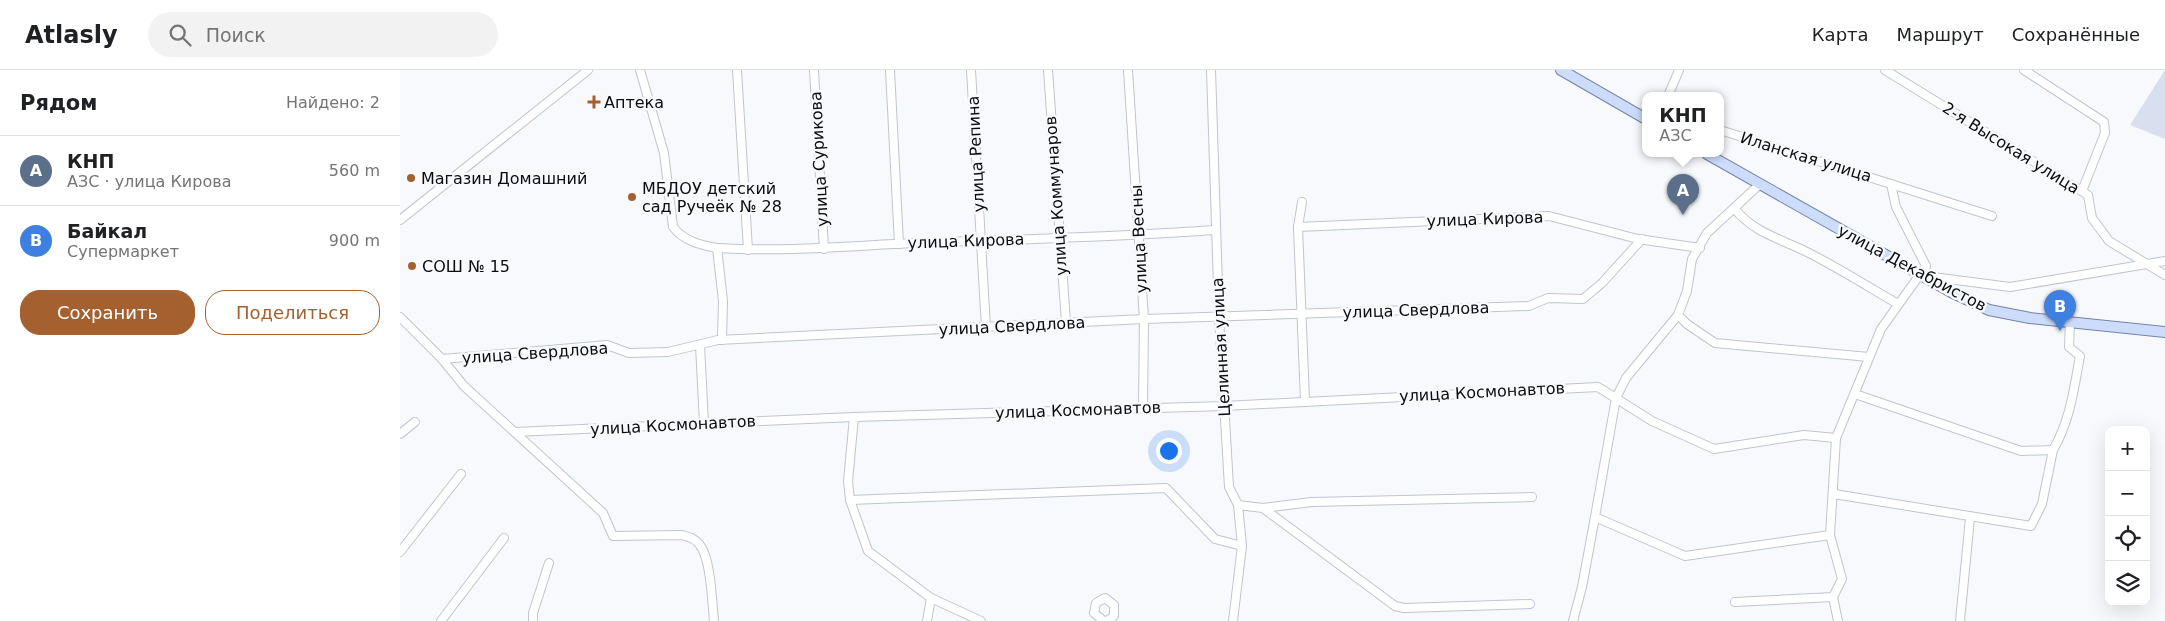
<!DOCTYPE html>
<html lang="ru">
<head>
<meta charset="utf-8">
<style>
	:root { --surface:#fff; --page:#f2f2f2; --text:#202124; --muted:#757577; --line:#e0e0e0; --accent:#a4612f }
	body { margin:0; font-family:"DejaVu Sans",sans-serif; background:var(--page); color:var(--text) }
	.controls { position:absolute; right:15px; bottom:15px; display:grid; overflow:hidden; border-radius:10px; box-shadow:0 5px 20px #0002 }
	.controls button { width:45px; height:45px; display:grid; place-items:center; padding:0; border:0; border-bottom:1px solid var(--line); background:var(--surface); color:var(--text); font:25px sans-serif }
	.you { position:absolute; left:768px; top:380px; width:18px; height:18px; margin:-12px; border:4px solid #fff; border-radius:50%; background:#1a73e8; box-shadow:0 0 0 8px #1a73e833 }
	.badge { display:grid; place-items:center; width:32px; height:32px; border-radius:50%; background:var(--accent); color:#fff; font-size:16px; font-weight:700 }
	.pin { position:absolute; translate:-50% -41px; filter:drop-shadow(0 1px 2px #0008) }
	.pin::after { content:''; position:absolute; top:26px; width:18px; height:15px; background:inherit; clip-path:polygon(0 0,100% 0,50% 100%) }
	.popup { position:absolute; left:1242px; top:22px; width:82px; height:65px; box-sizing:border-box; display:grid; place-content:center; border-radius:10px; background:var(--surface); filter:drop-shadow(0 1px 4px #0005); font-size:16px; white-space:nowrap; color:var(--muted) }
	.popup b { font-size:19px; color:var(--text) }
	.popup::after { content:''; position:absolute; left:50%; top:100%; margin-left:-10px; border:10px solid transparent; border-top-color:var(--surface) }
	.list { margin:0; padding:0; list-style:none }
	h2 { display:flex; justify-content:space-between; align-items:center; height:65px; margin:0; padding:0 20px; font-size:21px }
	h2 small { font-size:16px; font-weight:400; color:var(--muted) }
	.list li { display:grid; grid-template-columns:32px 1fr auto; gap:15px; align-items:center; box-sizing:border-box; height:70px; padding:0 20px; border-top:1px solid var(--line) }
	.list b { display:block; font-size:19px; white-space:nowrap }
	.list p { margin:0; font-size:16px; white-space:nowrap; color:var(--muted) }
	.list em { font-size:16px; font-style:normal; color:var(--muted) }
	.actions { display:flex; gap:10px; padding:15px 20px }
	.actions a { flex:1; padding:11px 0; border:1px solid var(--accent); border-radius:20px; text-align:center; font-size:18px; color:var(--accent) }
	.actions .main { background:var(--accent); color:#fff }
	.icon { flex:none; width:28px; height:28px; fill:none; stroke:currentColor; stroke-width:2; stroke-linecap:round; stroke-linejoin:round }
	.map { position:relative; flex:none; width:1765px; height:551px; overflow:hidden }
	header { display:flex; align-items:center; gap:30px; box-sizing:border-box; height:70px; padding:0 25px; background:var(--surface); border-bottom:1px solid var(--line) }
	header strong { font-size:24px }
	nav { display:flex; gap:28px; margin-inline-start:auto; font-size:18px }
	.search { width:350px; height:45px; background:var(--page); display:flex; align-items:center; gap:12px; box-sizing:border-box; padding:0 18px; border-radius:28px; color:var(--muted); font-size:19px }
	main { display:flex }
	aside { flex:1; background:var(--surface) }
	.map>svg:first-child { display:block }
	.green { fill:#d8e0f0 }
	.lines { fill:none; stroke-linecap:round; stroke-linejoin:round }
	.minor-casing { stroke:#bfc5d0; stroke-width:10 }
	.major-casing { stroke:#7384a7; stroke-width:12 }
	.minor { stroke:#fff; stroke-width:8 }
	.major { stroke:#cddcfb; stroke-width:10 }
	.poi-dot { fill:#a4612f; stroke:#f7f9fd; stroke-width:2 }
	.labels { text-anchor:middle; dominant-baseline:central; stroke-width:5; stroke-linejoin:round; paint-order:stroke }
	.poi-label { font-size:16px; fill:#0a0c10; stroke:#f7f9fd; text-anchor:start }
	.street-label { font-size:16px; fill:#0a0c10; stroke:#f7f9fd }
</style>
</head>
<body>
<header>
<strong>Atlasly</strong>
<div class="search"><svg class="icon" aria-label="search" viewBox="0 0 24 24"><circle cx="10" cy="10" r="6"/><path d="M15 15l6 6"/></svg>Поиск</div>
<nav><a>Карта</a><a>Маршрут</a><a>Сохранённые</a></nav>
</header>
<main>
<aside>
<h2>Рядом<small>Найдено: 2</small></h2>
<ul class="list">
<li><span class="badge" style="background:#5c6f8a">A</span><div><b>КНП</b><p>АЗС · улица Кирова</p></div><em>560 m</em></li>
<li><span class="badge" style="background:#3f7fe0">B</span><div><b>Байкал</b><p>Супермаркет</p></div><em>900 m</em></li>
</ul>
<div class="actions"><a class="main">Сохранить</a><a>Поделиться</a></div>
</aside>
<div class="map">
<svg width="1765" height="551" viewBox="0 0 1765 551">
	<rect width="100%" height="100%" fill="#f7f9fd"/>
	<polygon class="green" points="1765,0 1765,69 1730,55"/>
	<g class="lines">
		<defs>
			<g id="minor">
				<path d="M240,0L264,83L273,157C284,171 300,175 317,178L323,231L322,270"/>
				<polyline points="337,0 348,180"/>
				<polyline points="414,0 424,179"/>
				<polyline points="490,0 499,174"/>
				<polyline points="571,0 586,258"/>
				<polyline points="648,0 666,252"/>
				<polyline points="728,0 744,249 743,339"/>
				<polyline points="811,0 819,247 829,417 838,435 842,476 833,551"/>
				<polyline points="1485,0 1688,125 1692,148 1709,171 1765,205"/>
				<polyline points="1624,0 1704,52 1705,63 1682,121"/>
				<polyline points="1268,26 1279,0"/>
				<polyline points="1320,60 1592,146"/>
				<polyline points="1360,114 1307,163 1292,189 1287,221 1278,245 1287,254 1315,273 1469,287"/>
				<polyline points="902,132 898,157 905,331"/>
				<path d="M1334,138C1353,162 1378,168 1405,181C1437,197 1467,216 1498,234"/>
				<polyline points="0,150 188,0"/>
				<polyline points="898,157 1149,146 1238,169 1300,178"/>
				<path d="M317,178C383,182 448,176 513,173C614,170 715,167 815,160"/>
				<polyline points="1525,206 1610,217 1765,191"/>
				<polyline points="1278,245 1226,308 1216,328 1195,447 1285,486 1430,465"/>
				<path d="M0,247L42,289L64,316L203,443L213,466L282,465C289,467 294,468 299,474C311,487 312,532 314,551"/>
				<polyline points="300,275 304,354"/>
				<polyline points="42,289 207,275 229,283 268,282 318,270 744,249 1129,236 1148,228 1183,229 1202,213 1242,169"/>
				<polyline points="454,347 448,411 450,430 468,481 531,528 581,551"/>
				<polyline points="115,362 454,347 824,336 1198,317 1252,351 1314,379 1404,365 1436,368"/>
				<polyline points="0,364 15,352"/>
				<path d="M1653,380C1670,351 1674,319 1680,286L1669,277L1670,252"/>
				<polyline points="1434,424 1631,456 1642,434 1653,380 1621,381 1455,324"/>
				<polyline points="450,430 766,418 815,469 842,476"/>
				<polyline points="838,435 863,438 912,432 1132,427"/>
				<polyline points="863,438 995,536 1004,538 1130,534"/>
				<polyline points="0,482 61,404"/>
				<polyline points="1433,527 1438,551"/>
				<polyline points="1335,532 1433,527 1442,509 1430,465 1436,368 1481,259 1526,196 1496,137 1491,114"/>
				<polyline points="41,551 104,468"/>
				<polyline points="133,551 133,543 149,493"/>
				<polyline points="527,551 531,528"/>
				<polyline points="704,551 694,543 696,533 705,528 714,535 714,546 707,551"/>
				<polyline points="1173,551 1182,517 1195,447"/>
				<polyline points="1560,551 1570,448"/>
			</g>
			<g id="major">
				<polyline points="1161,0 1246,49"/>
				<polyline points="1307,84 1551,222 1589,240 1630,248 1765,262"/>
			</g>
		</defs>
		<use href="#minor" class="minor-casing"/>
		<use href="#major" class="major-casing"/>
		<use href="#minor" class="minor"/>
		<use href="#major" class="major"/>
	</g>
	<g class="poi-dot">
		<path d="M191.5 24.5h5v5h5v5h-5v5h-5v-5h-5v-5h5z"/>
		<circle cx="11" cy="108" r="5"/>
		<circle cx="232" cy="127" r="5"/>
		<circle cx="12" cy="196" r="5"/>
	</g>
	<g class="labels">
		<g class="poi-label">
			<text x="204" y="32">Аптека</text>
			<text x="21" y="108">Магазин Домашний</text>
			<text x="242" y="118">МБДОУ детский<tspan x="242" dy="18">сад Ручеёк № 28</tspan></text>
			<text x="22" y="196">СОШ № 15</text>
		</g>
		<g class="street-label">
			<text transform="translate(1611 78) rotate(32)">2-я Высокая улица</text>
			<text transform="translate(576 84) rotate(-93)">улица Репина</text>
			<text transform="translate(1406 87) rotate(17)">Иланская улица</text>
			<text transform="translate(419 89) rotate(-93)">улица Сурикова</text>
			<text transform="translate(656 126) rotate(-94)">улица Коммунаров</text>
			<text transform="translate(1085 149) rotate(-2)">улица Кирова</text>
			<text transform="translate(739 169) rotate(-93)">улица Весны</text>
			<text transform="translate(566 171) rotate(-2)">улица Кирова</text>
			<text transform="translate(1512 198) rotate(28)">улица Декабристов</text>
			<text transform="translate(1016 240) rotate(-2)">улица Свердлова</text>
			<text transform="translate(612 256) rotate(-3)">улица Свердлова</text>
			<text transform="translate(821 277) rotate(-93)">Целинная улица</text>
			<text transform="translate(135 283) rotate(-4)">улица Свердлова</text>
			<text transform="translate(1082 322) rotate(-3)">улица Космонавтов</text>
			<text transform="translate(678 340) rotate(-2)">улица Космонавтов</text>
			<text transform="translate(273 355) rotate(-3)">улица Космонавтов</text>
		</g>
	</g>
</svg>
<div class="controls">
<button>+</button>
<button>−</button>
<button><svg class="icon" aria-label="locate" viewBox="0 0 24 24"><circle cx="12" cy="12" r="6"/><path d="M12 2v4M12 18v4M2 12h4M18 12h4"/></svg></button>
<button><svg class="icon" aria-label="layers" viewBox="0 0 24 24"><path d="M12 4l9 5-9 5-9-5zM3 14l9 5 9-5"/></svg></button>
</div>
<div class="you"></div>
<div class="pin badge" style="left:1283px;top:145px;background:#5c6f8a">A</div>
<div class="popup"><b>КНП</b>АЗС</div>
<div class="pin badge" style="left:1660px;top:261px;background:#3f7fe0">B</div>
</div>
</main>
</body>
</html>
